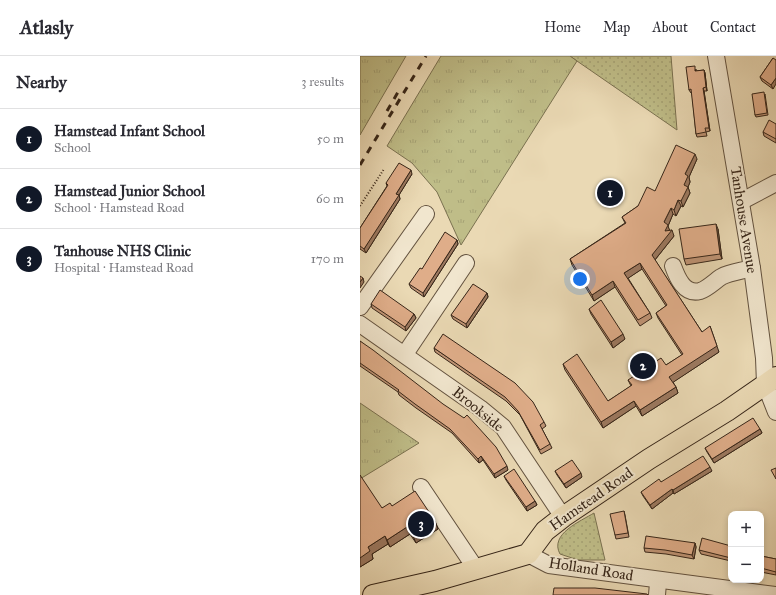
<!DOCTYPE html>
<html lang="en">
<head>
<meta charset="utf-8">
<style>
	:root { --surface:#fff; --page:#f7f7f7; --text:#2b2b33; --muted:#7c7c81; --line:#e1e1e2; --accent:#111827 }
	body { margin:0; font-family:"IM FELL Great Primer",serif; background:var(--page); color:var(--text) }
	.controls { position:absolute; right:12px; bottom:12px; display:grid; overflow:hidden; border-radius:8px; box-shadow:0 2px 6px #0003 }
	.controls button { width:36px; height:36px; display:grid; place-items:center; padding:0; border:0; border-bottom:1px solid var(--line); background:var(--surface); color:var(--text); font:20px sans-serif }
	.you { position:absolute; left:220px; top:223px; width:14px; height:14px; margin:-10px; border:3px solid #fff; border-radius:50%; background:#1a73e8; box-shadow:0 0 0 6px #1a73e833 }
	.badge { display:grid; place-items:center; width:26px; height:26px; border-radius:50%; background:var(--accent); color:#fff; font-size:13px; font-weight:700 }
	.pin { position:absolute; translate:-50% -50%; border:2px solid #fff; box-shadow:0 1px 4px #0006 }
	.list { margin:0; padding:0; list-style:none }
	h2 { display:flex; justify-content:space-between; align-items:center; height:52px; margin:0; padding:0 16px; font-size:17px }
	h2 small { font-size:13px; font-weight:400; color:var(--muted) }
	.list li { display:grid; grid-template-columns:26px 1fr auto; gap:12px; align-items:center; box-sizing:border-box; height:60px; padding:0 16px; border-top:1px solid var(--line) }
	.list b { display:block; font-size:15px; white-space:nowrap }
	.list p { margin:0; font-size:13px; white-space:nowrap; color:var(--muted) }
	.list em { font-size:13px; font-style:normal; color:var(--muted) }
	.map { position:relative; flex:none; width:416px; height:539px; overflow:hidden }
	header { display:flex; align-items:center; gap:24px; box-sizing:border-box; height:56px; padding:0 20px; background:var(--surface); border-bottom:1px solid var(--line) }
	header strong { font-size:19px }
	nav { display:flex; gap:22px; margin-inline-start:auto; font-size:14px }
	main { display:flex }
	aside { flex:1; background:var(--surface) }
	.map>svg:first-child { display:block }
	.grass { fill:url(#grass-dots); stroke:#7a7150 }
	.park { fill:url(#park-tufts); stroke:#7a7150 }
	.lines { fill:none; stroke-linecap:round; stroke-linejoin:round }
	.minor-casing { stroke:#63523f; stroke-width:18 }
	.major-casing { stroke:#362518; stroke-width:22 }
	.path { stroke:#362518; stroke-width:2; stroke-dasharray:1 2; stroke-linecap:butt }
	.minor { stroke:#f1e6ce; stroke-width:16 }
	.major { stroke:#ead9b4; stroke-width:20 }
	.rail { stroke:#362518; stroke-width:3; stroke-dasharray:7 7; stroke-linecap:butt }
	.wall { fill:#c09576; stroke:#362518 }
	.shaded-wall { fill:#9c7960; stroke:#362518 }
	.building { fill:#dfad89; stroke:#362518 }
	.labels { text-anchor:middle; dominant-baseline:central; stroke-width:4; stroke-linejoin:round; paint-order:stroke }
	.street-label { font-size:15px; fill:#362518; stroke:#f1e6ce }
</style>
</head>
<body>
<header>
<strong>Atlasly</strong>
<nav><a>Home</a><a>Map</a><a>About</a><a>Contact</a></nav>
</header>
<main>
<aside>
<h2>Nearby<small>3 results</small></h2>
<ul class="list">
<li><span class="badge">1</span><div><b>Hamstead Infant School</b><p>School</p></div><em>50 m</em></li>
<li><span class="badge">2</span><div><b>Hamstead Junior School</b><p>School · Hamstead Road</p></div><em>60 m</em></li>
<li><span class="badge">3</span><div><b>Tanhouse NHS Clinic</b><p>Hospital · Hamstead Road</p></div><em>170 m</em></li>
</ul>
</aside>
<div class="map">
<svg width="416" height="539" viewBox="0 0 416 539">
	<defs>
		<pattern id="grass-dots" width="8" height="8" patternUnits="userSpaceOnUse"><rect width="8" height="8" fill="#bfbd88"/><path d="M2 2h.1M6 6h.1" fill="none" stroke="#a5a275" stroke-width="1.8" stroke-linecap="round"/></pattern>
		<pattern id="park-tufts" width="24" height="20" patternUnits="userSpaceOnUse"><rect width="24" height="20" fill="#bfbd88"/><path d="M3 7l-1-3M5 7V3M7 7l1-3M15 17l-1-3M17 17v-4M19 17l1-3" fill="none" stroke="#a5a275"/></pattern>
	</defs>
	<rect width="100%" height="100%" fill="#ead9b4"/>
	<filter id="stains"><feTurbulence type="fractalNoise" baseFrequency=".005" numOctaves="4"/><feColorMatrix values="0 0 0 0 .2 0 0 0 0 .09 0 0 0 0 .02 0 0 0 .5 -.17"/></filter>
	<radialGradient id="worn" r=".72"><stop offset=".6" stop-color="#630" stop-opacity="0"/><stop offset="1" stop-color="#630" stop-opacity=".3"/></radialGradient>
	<g class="grass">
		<polygon points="210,0 311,0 317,74 217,5"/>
		<path d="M234,457L245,504H218L200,498C189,478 221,465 234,457Z"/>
	</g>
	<g class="park">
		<polygon points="0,0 46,0 0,79"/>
		<polygon points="81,0 210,0 217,5 101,189 77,136 52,107 27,90"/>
		<polygon points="0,347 59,387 0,423"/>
	</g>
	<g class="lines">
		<defs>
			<g id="minor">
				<polyline points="356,0 392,212 404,302 405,328 416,356"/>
				<polyline points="382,145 416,127"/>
				<path d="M313,210C317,221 324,239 340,235C347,233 355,225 361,221C370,216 382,215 392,212"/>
				<polyline points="0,251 66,158"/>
				<polyline points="0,268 120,352 143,371 203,461"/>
				<polyline points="45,298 106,207"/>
				<polyline points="61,431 116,513"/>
				<polyline points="168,498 189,509 415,539"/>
				<polyline points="297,539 298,527"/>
			</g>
			<polyline id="major" points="13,539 75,525 168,498 185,475 203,461 289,403 367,355 416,321"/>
		</defs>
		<use href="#minor" class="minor-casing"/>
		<use href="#major" class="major-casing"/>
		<polyline class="path" points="0,150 24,113"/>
		<use href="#minor" class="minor"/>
		<use href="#major" class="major"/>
		<g class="rail">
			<polyline points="27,55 41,31"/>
			<polyline points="0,109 66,0"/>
		</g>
	</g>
	<g class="wall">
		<polygon points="413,2 413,33 402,25 400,21"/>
		<polygon points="336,13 336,15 344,14 345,17 347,35 344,35 350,75 346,76 347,80 337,81 336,78 332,37 331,37 329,34"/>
		<polygon points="405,38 408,59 396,61 395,59"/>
		<polygon points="416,68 416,87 404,80 403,76"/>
		<polygon points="337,103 329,121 330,126 328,131 330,137 323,151 321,150 316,160 313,158 308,170 309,174 314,180 295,204 342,276 359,296 313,326 316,331 318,337 282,360 276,350 243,372 205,314 203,308 248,345 271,330 268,324 306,309 322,299 298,262 296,257 306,250 282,213 268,222 290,257 292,262 280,270 255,231 234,245 212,209 210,203 265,167 262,161 278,150 295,135"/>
		<polygon points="52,118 39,139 40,143 6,197 0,193 0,172 27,130 26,127"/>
		<polygon points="358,173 362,203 326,209 324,203"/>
		<polygon points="97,184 98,188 64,241 51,232 49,228 62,213"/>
		<polygon points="127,237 128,241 107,272 93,263 91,259"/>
		<polygon points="11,248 54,258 56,262 46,275 12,252"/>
		<polygon points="229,253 265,283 253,292 231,258"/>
		<polygon points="0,285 148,414 135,422 123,404 119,407 92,377 56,352 39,339 38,336 0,310"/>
		<polygon points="74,292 184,366 186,370 182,373 190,388 192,392 181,398 160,359 146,345 75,296"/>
		<polygon points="400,373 402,377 354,407 347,396 345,392"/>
		<polygon points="195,415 222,421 206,432 197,419"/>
		<polygon points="352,415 314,438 313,437 292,453 283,440 281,436 301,426"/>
		<polygon points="144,420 175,445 177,449 167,455 146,424"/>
		<polygon points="32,450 75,465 78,473 56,487 50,478 30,491 28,488 12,498 13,503 0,511 22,452"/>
		<polygon points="264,455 265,459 269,481 256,483 255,479"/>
		<polygon points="335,487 336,491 334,503 306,498 285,496 284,492"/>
		<polygon points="371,490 371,505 341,498 339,494"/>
		<polygon points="401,500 416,503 416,519 401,516"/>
	</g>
	<g class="shaded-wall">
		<polygon points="344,14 345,17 347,35 346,31"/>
		<polygon points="416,22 416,28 413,33 411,29"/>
		<polygon points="343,32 344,35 350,75 349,72"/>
		<polygon points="335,98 337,103 329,121 330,126 328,131 330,137 323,151 321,145 325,118"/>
		<polygon points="51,114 52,118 39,139 40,143 6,197 4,193 36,138"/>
		<polygon points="318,144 321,150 316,160 314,154"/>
		<polygon points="311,152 313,158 308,170 310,175 312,174 314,180 294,205 292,199 305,175 304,166"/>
		<polygon points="356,168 358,173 362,203 360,198"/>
		<polygon points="97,184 98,188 64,241 63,237"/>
		<polygon points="280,207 282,213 267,223 264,217"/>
		<polygon points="3,222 4,226 0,232 0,226"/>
		<polygon points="253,225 255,231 234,245 232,239"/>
		<polygon points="127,237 128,241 107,272 106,268"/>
		<polygon points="54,258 56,262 46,275 45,271"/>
		<polygon points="350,270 359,296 312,327 309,321"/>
		<polygon points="263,278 265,283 253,292 251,286"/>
		<polygon points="316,331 318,337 282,360 280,354"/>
		<polygon points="274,345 276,350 243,372 241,366"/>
		<polygon points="400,373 402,377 354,407 352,403"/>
		<polygon points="121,400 123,404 119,407 118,403"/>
		<polygon points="147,410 148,414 135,422 134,418"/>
		<polygon points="350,411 352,415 314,438 313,434"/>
		<polygon points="221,417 222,421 206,432 204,428"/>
		<polygon points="312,433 313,437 292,453 290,449"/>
		<polygon points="175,445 177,449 167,455 166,451"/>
		<polygon points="75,465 78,473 56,487 53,480"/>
		<polygon points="47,471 50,478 30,491 27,484"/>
		<polygon points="25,480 28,488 12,498 13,503 0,511 0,502 8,491"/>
		<polygon points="335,487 336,491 334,503 332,499"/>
	</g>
	<g class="building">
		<polygon points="413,2 416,4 416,22 411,29 400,21"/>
		<polygon points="335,10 335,15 344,14 346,31 343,32 349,72 345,72 346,76 336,78 331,33 329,34 326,11"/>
		<polygon points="404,36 407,57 395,59 392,38"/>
		<polygon points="409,64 416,68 416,83 403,76"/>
		<polygon points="316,89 335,98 325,118 328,120 324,129 328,131 321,145 318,144 314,154 311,152 304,166 308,169 305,175 312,174 292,199 342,276 350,270 357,290 309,321 316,331 280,354 274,345 241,366 203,308 217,298 248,345 272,329 268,324 301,302 306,309 323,298 296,257 307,249 280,207 264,217 290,257 278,264 253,225 232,239 210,203 266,167 262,161 278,150 287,131 295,135"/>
		<polygon points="39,107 51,114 36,138 39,139 4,193 0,190 0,172 28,129 26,127"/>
		<polygon points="356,168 360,198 324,203 319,173"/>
		<polygon points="85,176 97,184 63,237 49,228 60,212 62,213"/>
		<polygon points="0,220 3,222 0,226"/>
		<polygon points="113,228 127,237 106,268 91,259"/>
		<polygon points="20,234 54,258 45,271 11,248"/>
		<polygon points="241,244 263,278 251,286 229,253"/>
		<polygon points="83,278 155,327 173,346 184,366 180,369 190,388 180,394 158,355 145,341 74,292"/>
		<polygon points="0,285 13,294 83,348 104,362 107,359 136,391 147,410 134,418 121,400 118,403 90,373 55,348 38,335 39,334 0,307"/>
		<polygon points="393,362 400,373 352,403 345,392"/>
		<polygon points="343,400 350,411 313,434 312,433 290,449 281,436 299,423 301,426"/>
		<polygon points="212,404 221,417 204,428 195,415"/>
		<polygon points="416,412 416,423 411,414"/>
		<polygon points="154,413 175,445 166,451 144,420"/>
		<polygon points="0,419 22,452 30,447 32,450 55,435 75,465 53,480 47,471 27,484 25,480 8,491 10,495 0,502"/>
		<polygon points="264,455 268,477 255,479 250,458"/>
		<polygon points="286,480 335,487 332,499 305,494 284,492"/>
		<polygon points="342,482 371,490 371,502 339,494"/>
		<polygon points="401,500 416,503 416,516 401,512"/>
		<polygon points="194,532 235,532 287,538 288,539 193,539"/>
	</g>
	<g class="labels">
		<g class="street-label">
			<text transform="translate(384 164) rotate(81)">Tanhouse Avenue</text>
			<text transform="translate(118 353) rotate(39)">Brookside</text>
			<text transform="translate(231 443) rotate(-35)">Hamstead Road</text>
			<text transform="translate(231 513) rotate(9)">Holland Road</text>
		</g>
	</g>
	<rect width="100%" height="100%" filter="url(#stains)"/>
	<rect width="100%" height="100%" fill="url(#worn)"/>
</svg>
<div class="controls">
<button>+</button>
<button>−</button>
</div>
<div class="you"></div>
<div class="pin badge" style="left:250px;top:137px">1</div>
<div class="pin badge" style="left:283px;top:310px">2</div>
<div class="pin badge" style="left:61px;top:468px">3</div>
</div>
</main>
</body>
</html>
